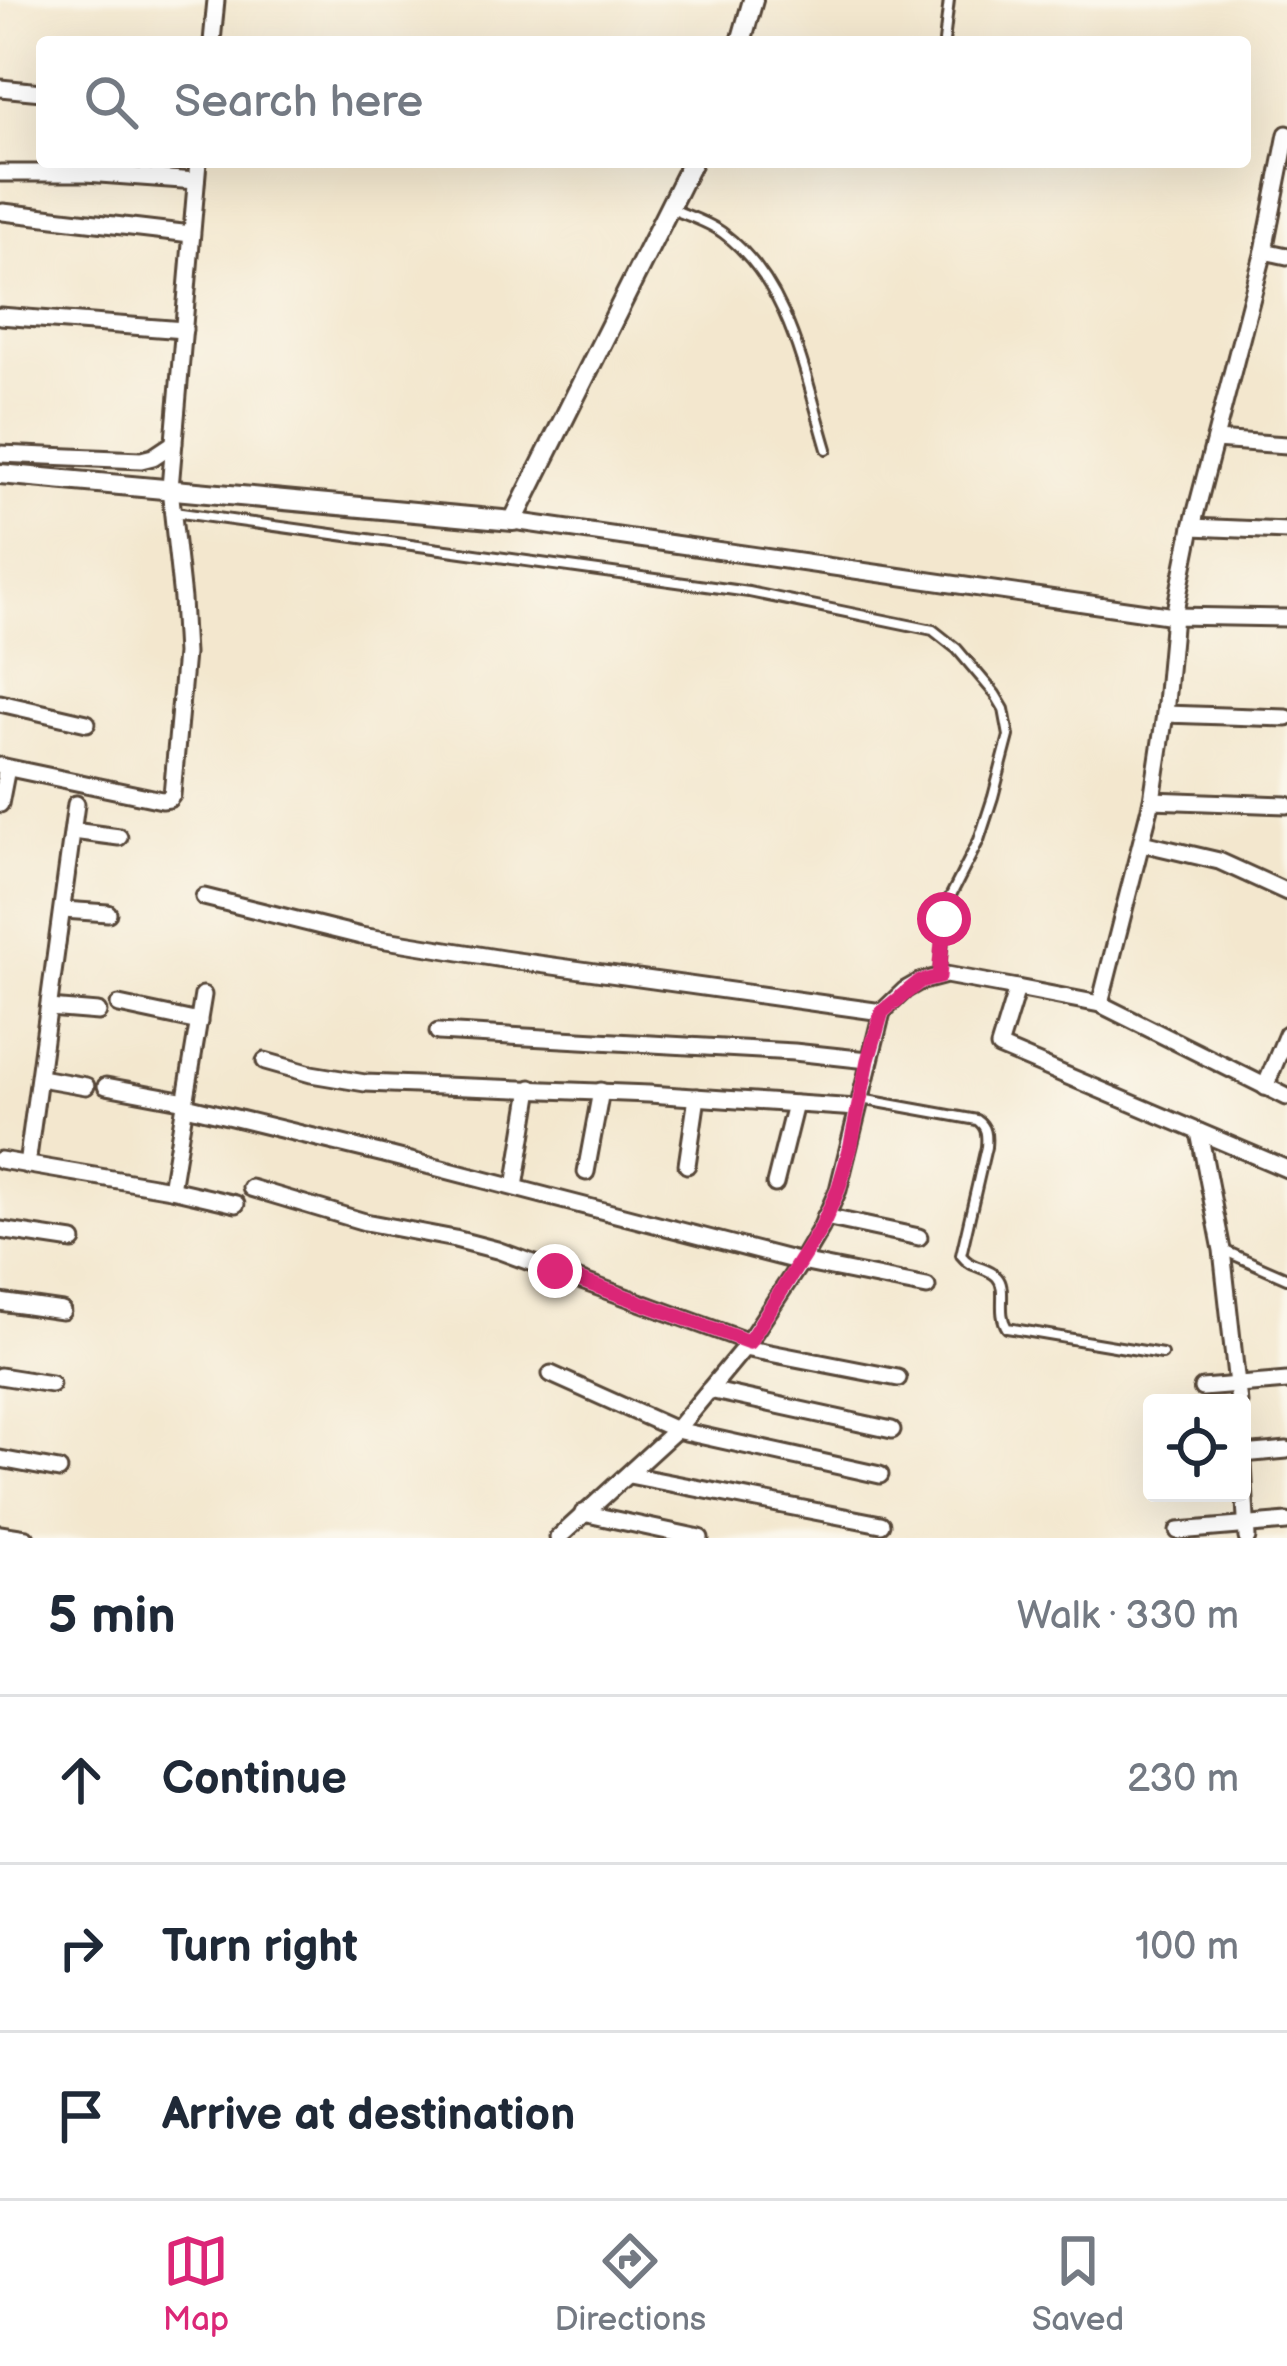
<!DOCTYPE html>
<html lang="en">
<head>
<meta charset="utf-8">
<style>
	:root { --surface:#fff; --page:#f6f6f7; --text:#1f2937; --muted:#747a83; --line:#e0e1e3; --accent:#db2777 }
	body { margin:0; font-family:"Balsamiq Sans",sans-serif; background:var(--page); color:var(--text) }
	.controls { position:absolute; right:36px; bottom:36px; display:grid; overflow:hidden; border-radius:12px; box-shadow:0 12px 48px #0002 }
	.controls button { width:108px; height:108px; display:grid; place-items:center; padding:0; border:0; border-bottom:3px solid var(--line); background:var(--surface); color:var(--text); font:60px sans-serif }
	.stop { position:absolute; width:36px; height:36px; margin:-27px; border:9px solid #db2777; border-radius:50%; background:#fff }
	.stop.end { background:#db2777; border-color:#fff; box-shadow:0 3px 12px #0008 }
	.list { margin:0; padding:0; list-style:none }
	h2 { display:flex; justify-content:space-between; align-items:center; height:156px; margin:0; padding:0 48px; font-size:51px }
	h2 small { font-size:39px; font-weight:400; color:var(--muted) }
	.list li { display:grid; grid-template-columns:78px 1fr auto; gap:36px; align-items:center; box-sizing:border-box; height:168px; padding:0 48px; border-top:3px solid var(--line) }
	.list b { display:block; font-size:45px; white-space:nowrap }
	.list em { font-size:39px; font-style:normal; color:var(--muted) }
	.icon { flex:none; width:66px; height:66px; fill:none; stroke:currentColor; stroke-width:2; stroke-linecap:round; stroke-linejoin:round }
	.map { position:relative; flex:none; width:1287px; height:1538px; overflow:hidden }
	.search { position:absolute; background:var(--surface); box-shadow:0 12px 48px #0002; left:36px; right:36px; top:36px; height:132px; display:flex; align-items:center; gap:30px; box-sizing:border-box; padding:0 42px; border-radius:12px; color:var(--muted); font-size:45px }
	.sheet { height:660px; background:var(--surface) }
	nav { display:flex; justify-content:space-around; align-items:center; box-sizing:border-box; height:168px; border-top:3px solid var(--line); background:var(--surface); font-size:33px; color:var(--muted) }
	nav a { display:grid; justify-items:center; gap:6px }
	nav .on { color:var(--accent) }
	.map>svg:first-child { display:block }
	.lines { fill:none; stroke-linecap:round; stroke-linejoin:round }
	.service-casing { stroke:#574638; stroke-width:14 }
	.minor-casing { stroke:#574638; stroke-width:21 }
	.tertiary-casing { stroke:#574638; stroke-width:24 }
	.service { stroke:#fff; stroke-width:8 }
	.minor { stroke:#fff; stroke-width:15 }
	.tertiary { stroke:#fff; stroke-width:18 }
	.route { stroke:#db2777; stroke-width:15 }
</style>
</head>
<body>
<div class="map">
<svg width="1287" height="1538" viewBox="0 0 1287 1538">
	<rect width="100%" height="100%" fill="#fbf7ec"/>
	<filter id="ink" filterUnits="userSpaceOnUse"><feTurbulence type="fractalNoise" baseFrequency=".00833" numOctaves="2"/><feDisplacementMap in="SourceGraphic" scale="24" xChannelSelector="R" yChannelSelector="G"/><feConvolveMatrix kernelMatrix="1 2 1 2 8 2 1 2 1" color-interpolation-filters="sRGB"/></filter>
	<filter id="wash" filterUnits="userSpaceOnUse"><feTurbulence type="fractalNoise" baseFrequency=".004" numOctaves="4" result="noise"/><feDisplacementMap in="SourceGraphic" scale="48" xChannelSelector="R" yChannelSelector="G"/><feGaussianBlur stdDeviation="2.7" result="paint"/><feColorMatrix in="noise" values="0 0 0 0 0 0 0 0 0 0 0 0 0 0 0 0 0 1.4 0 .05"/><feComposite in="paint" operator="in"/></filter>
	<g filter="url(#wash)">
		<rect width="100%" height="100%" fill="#f3e7ce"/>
	</g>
	<g filter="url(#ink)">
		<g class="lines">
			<defs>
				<g id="service">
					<polyline points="944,42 949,0"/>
					<path d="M672,209C688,216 709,222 723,233C790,283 804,373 827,449"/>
					<polyline points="174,512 749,592 933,630 957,649 995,694 1004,709 1009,736 993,797 979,840 947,903 939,975"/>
					<path d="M861,1099L977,1120C987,1127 987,1135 986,1147L961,1255C972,1270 987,1266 997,1277C1008,1289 996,1311 1007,1328L1162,1354"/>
					<polyline points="1223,1250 1287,1278"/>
				</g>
				<g id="minor">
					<polyline points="212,42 216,0"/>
					<polyline points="0,88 42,92"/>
					<polyline points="0,173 86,173 196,181"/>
					<polyline points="3,212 191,234"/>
					<polyline points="1264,251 1287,256"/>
					<polyline points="0,316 184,330"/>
					<polyline points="1215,440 1287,445"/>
					<polyline points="0,454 141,460 153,457 174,443"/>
					<polyline points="513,521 1174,616 1192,527 1264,251 1287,134"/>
					<polyline points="1192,527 1287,531"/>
					<polyline points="0,703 87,723"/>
					<polyline points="1165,714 1287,718"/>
					<polyline points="0,766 162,800 169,799 172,795 185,654 182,599 170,488 198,162"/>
					<polyline points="1152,800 1287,805"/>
					<polyline points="0,804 7,768"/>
					<polyline points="73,831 119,837"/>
					<polyline points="1142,843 1219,861 1287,892"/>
					<polyline points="204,897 361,936 503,959 882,1012"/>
					<polyline points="63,910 108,913"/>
					<polyline points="1100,1004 1152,800 1165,714 1174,616 1287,618"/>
					<polyline points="119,1005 199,1022"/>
					<polyline points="49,1008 98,1012"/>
					<polyline points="438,1032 794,1052 868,1060"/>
					<polyline points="265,1061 311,1074 365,1083 649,1094 857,1108"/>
					<polyline points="40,1078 86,1086"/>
					<polyline points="106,1086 186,1101"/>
					<polyline points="1265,1087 1287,1034"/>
					<polyline points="1287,1097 1100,1004 1017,988 999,1047 1287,1169"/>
					<polyline points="186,1106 384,1154 801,1262 927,1287"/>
					<polyline points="1199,1132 1222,1250 1239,1403"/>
					<polyline points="0,1160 171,1189 236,1204"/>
					<polyline points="27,1165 76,804"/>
					<polyline points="687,1165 697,1097"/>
					<polyline points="586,1172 601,1091"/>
					<polyline points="775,1184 795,1104"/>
					<polyline points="515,1187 531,1088"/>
					<polyline points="251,1188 365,1222 455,1239 497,1250 749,1342"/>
					<polyline points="171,1189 203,995"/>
					<polyline points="825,1217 919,1237"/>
					<polyline points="0,1230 73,1241"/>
					<polyline points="0,1302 62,1311"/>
					<polyline points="744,1348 898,1378"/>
					<polyline points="551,1374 676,1430 880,1475"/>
					<polyline points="0,1376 51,1384"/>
					<polyline points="1202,1388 1287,1381"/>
					<polyline points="709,1390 892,1430"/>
					<polyline points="1242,1443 1247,1538"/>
					<polyline points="1242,1454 1287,1450"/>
					<polyline points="0,1459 59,1470"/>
					<polyline points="629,1475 881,1524"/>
					<polyline points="583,1513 700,1538"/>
					<polyline points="1178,1531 1287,1522"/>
					<polyline points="0,1534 26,1538"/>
					<polyline points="558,1538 676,1430 744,1348 801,1262 821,1228 838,1190 882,1012 905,990 919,982 946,975 1017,988"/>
				</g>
				<g id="tertiary">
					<polyline points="741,42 753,0"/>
					<polyline points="0,474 513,521 692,162"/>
				</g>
			</defs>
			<use href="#service" class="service-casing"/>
			<use href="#minor" class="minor-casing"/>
			<use href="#tertiary" class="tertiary-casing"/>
			<use href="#service" class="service"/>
			<use href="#minor" class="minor"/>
			<use href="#tertiary" class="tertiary"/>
		</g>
	</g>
	<g class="lines" filter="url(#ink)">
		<polyline class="route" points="555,1271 749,1342 821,1228 838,1190 850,1149 868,1060 882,1012 919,982 939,977 944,919"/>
	</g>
</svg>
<div class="controls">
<button><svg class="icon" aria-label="locate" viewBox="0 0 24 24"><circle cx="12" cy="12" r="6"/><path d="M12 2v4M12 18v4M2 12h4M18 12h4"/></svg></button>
</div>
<div class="stop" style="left:944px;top:919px"></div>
<div class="stop end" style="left:555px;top:1271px"></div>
<div class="search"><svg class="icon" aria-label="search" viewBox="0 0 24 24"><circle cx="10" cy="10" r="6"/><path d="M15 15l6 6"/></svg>Search here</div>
</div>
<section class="sheet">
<h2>5 min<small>Walk · 330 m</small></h2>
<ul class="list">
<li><svg class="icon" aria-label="ahead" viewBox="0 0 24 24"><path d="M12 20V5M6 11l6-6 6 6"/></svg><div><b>Continue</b></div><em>230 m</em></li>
<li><svg class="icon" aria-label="right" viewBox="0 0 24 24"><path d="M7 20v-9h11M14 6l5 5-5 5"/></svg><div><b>Turn right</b></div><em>100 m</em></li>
<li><svg class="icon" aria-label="arrive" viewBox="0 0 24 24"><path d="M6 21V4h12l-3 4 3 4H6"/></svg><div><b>Arrive at destination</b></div></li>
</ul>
</section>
<nav>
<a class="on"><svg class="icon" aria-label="map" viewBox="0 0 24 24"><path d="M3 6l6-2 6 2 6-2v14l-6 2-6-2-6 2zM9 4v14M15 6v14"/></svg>Map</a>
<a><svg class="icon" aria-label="directions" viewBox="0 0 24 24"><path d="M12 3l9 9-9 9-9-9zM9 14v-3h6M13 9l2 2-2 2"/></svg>Directions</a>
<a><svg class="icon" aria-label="saved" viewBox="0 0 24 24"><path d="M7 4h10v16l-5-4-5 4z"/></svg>Saved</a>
</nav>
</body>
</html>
